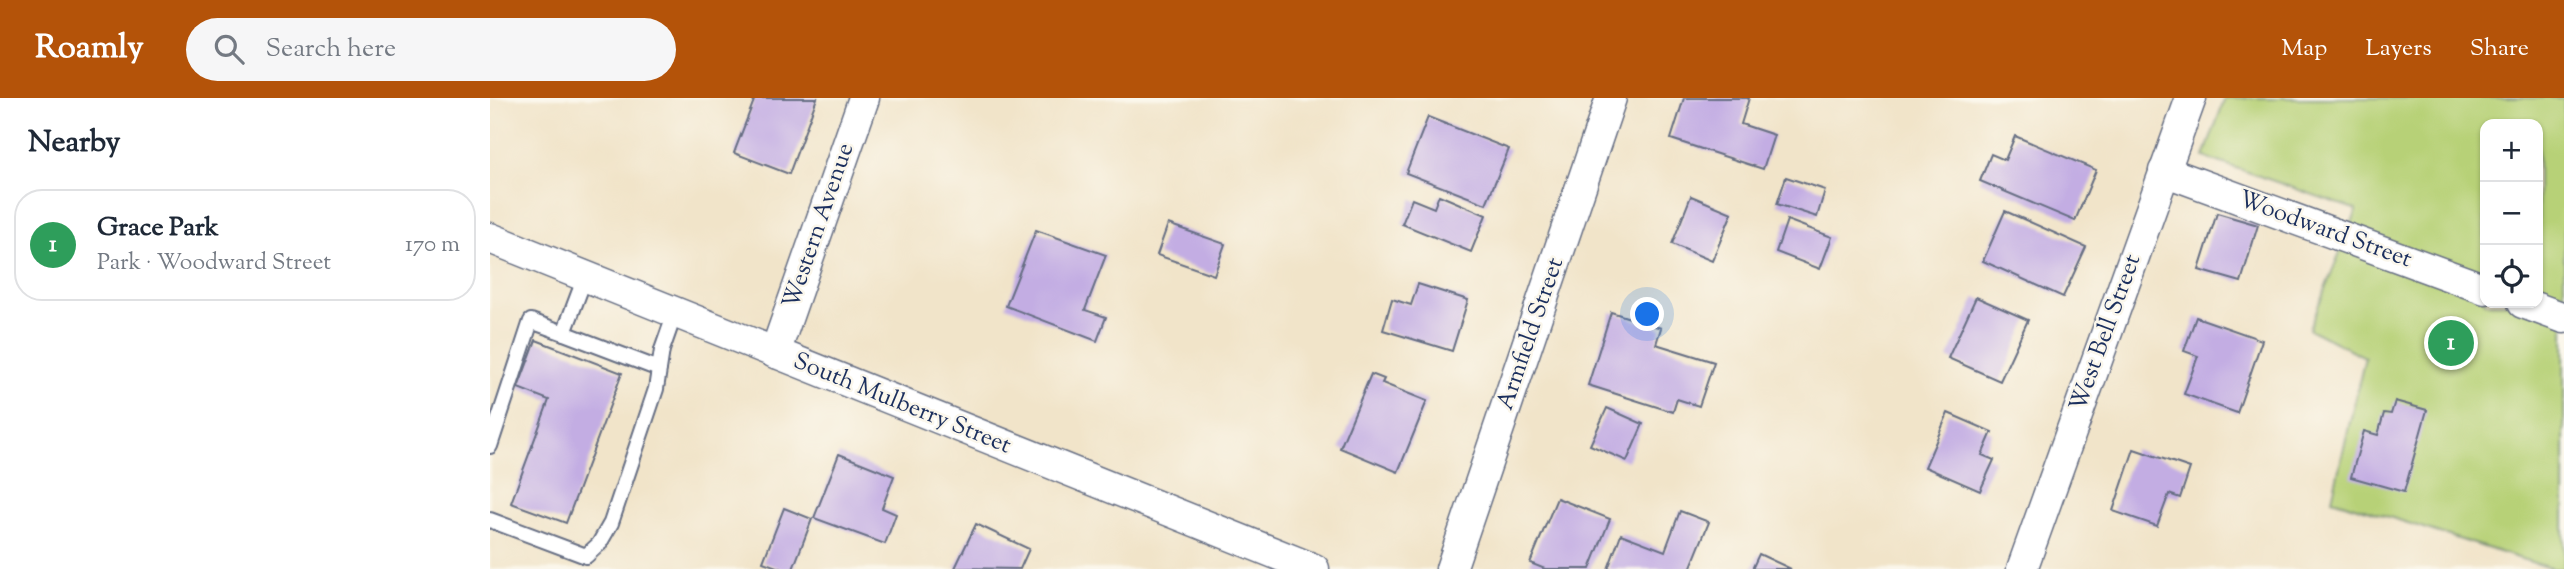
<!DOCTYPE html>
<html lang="en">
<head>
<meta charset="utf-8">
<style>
	:root { --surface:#fff; --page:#f6f6f7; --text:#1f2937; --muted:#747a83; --line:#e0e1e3; --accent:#b45309 }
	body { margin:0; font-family:"Sorts Mill Goudy",serif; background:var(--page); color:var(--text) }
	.controls { position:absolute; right:21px; top:21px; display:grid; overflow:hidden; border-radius:14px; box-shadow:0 2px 5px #0004 }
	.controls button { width:63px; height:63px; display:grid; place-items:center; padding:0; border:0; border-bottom:2px solid var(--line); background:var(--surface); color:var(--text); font:35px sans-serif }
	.you { position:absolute; left:1158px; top:217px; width:24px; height:24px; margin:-18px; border:5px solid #fff; border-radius:50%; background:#1a73e8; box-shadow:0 0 0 10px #1a73e833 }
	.badge { display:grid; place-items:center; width:46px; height:46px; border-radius:50%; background:var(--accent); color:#fff; font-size:23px; font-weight:700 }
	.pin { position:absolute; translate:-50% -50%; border:4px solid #fff; box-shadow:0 2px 7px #0006 }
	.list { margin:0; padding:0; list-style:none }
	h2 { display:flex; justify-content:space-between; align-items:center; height:91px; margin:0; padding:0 28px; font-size:30px }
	h2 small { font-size:23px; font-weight:400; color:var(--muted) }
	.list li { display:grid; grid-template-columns:46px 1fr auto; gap:21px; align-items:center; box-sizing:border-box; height:112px; margin:0 14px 14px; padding:0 14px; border:2px solid var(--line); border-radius:28px }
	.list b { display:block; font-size:26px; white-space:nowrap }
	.list p { margin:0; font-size:23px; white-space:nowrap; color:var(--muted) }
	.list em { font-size:23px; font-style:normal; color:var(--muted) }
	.icon { flex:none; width:38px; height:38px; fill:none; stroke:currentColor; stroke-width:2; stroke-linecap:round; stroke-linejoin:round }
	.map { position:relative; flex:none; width:2074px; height:471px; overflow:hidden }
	header { display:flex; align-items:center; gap:42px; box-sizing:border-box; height:98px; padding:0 35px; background:var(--accent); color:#fff }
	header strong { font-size:33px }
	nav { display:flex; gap:38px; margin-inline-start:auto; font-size:24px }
	.search { width:490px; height:63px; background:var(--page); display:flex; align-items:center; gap:18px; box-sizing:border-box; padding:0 24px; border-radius:38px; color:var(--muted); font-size:26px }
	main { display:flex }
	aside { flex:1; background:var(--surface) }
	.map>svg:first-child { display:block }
	.green { fill:#b7d177; stroke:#69806a; stroke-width:2; fill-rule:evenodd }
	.building { fill:#c3ade3 }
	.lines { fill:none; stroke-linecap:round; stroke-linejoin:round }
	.lane-casing { stroke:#666e83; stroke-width:18 }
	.street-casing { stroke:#666e83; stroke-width:33 }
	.lane { stroke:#fff; stroke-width:14 }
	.street { stroke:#fff; stroke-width:30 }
	.labels { text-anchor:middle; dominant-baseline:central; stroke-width:5; stroke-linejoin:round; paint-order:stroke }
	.street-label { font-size:24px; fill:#1b2f5e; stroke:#fbf7ec }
</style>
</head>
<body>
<header>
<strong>Roamly</strong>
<div class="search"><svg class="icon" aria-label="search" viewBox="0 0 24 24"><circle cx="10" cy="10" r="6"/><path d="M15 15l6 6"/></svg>Search here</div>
<nav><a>Map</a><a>Layers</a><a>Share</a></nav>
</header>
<main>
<aside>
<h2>Nearby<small></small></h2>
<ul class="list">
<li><span class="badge" style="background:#2e9e5b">1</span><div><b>Grace Park</b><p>Park · Woodward Street</p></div><em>170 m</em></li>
</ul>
</aside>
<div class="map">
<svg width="2074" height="471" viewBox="0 0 2074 471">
	<rect width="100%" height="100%" fill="#fbf7ec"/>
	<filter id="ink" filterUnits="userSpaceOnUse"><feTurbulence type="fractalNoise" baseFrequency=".0143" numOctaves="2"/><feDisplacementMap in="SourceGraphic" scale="14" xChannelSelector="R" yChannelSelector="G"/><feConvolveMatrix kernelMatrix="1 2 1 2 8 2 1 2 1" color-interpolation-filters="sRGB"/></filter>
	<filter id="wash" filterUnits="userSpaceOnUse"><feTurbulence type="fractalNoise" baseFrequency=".00686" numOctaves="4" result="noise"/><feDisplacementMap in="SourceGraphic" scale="28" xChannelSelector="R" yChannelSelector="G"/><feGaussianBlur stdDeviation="1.57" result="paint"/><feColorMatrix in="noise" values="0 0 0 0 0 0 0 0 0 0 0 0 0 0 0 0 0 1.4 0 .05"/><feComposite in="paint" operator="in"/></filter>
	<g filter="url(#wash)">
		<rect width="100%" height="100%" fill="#f1e4c9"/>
		<path class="green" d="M1735,0H2074V471H2063L1842,401L1875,259L1819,231L1867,112L1714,59ZM1995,26H2048V205H1995Z"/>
		<g id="blocks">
			<g class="building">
				<polygon points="265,0 327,0 299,76 244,55"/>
				<polygon points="1194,0 1259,0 1251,26 1284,37 1273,71 1181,41"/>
				<polygon points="938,19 1019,51 996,106 916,75"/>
				<polygon points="1525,38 1606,72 1585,123 1490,83 1501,56 1515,62"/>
				<polygon points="1296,79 1335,92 1327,119 1287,106"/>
				<polygon points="949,97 996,117 981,154 912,126 922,101 944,110"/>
				<polygon points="1201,98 1242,115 1222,163 1182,146"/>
				<polygon points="1515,113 1596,149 1573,199 1493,163"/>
				<polygon points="1727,115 1768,127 1751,184 1709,172"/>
				<polygon points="1297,122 1342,139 1330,171 1286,154"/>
				<polygon points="678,126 735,146 724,177 667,157"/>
				<polygon points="546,132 616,157 595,212 616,219 607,243 516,208"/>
				<polygon points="928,186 978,202 962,253 893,232 902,201 921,207"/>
				<polygon points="1486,199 1538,222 1510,283 1458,260"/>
				<polygon points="1121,214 1171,230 1166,246 1224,264 1209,308 1187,301 1183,314 1098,287"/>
				<polygon points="1706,219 1772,242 1747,315 1694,296 1708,258 1694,253"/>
				<polygon points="46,242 132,275 76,425 21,405 59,302 28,290"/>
				<polygon points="881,276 894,281 892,285 937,303 908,374 850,350"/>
				<polygon points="1905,303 1937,312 1914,394 1861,379 1874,333 1888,337 1894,315 1901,316"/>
				<polygon points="1117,310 1153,326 1137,363 1100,347"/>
				<polygon points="1458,315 1502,334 1492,357 1504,362 1490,393 1435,369"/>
				<polygon points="1644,351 1700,370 1690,400 1679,396 1667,428 1623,413"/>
				<polygon points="349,356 404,378 392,410 406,416 395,446 324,420"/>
				<polygon points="1067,400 1120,421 1100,471 1055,471 1040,465"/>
				<polygon points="294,410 322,421 303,471 292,471 273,464"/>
				<polygon points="1190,413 1219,424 1200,471 1118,471 1131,436 1175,453"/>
				<polygon points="486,426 539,451 530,471 465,470"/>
				<polygon points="1269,456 1301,471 1262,471"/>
			</g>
		</g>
	</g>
	<g filter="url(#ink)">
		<use href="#blocks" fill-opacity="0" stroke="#666e83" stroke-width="2"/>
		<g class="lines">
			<defs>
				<g id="lane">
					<polyline points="74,235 169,271"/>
					<polyline points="0,348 41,223 74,235 95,179"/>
					<polyline points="0,422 96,458 109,446 121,425 166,291 172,252 185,215"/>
				</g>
				<g id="street">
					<polyline points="1674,73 1995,191"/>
					<polyline points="0,140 824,471"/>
					<polyline points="2033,205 2074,220"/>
					<polyline points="285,255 374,0"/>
					<polyline points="961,471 1121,0"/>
					<polyline points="1532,471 1701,0"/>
				</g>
			</defs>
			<use href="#lane" class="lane-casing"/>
			<use href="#street" class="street-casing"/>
			<use href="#lane" class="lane"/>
			<use href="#street" class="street"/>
		</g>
	</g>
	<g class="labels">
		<g class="street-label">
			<text transform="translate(329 128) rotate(-71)">Western Avenue</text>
			<text transform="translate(1835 132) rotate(20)">Woodward Street</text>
			<text transform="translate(1616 235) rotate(-70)">West Bell Street</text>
			<text transform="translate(1041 236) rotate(-71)">Armfield Street</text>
			<text transform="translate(412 306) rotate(22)">South Mulberry Street</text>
		</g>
	</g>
</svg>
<div class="controls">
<button>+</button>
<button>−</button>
<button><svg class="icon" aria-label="locate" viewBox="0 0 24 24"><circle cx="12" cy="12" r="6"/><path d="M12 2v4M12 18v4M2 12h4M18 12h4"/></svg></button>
</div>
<div class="you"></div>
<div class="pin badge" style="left:1961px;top:245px;background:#2e9e5b">1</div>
</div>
</main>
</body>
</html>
